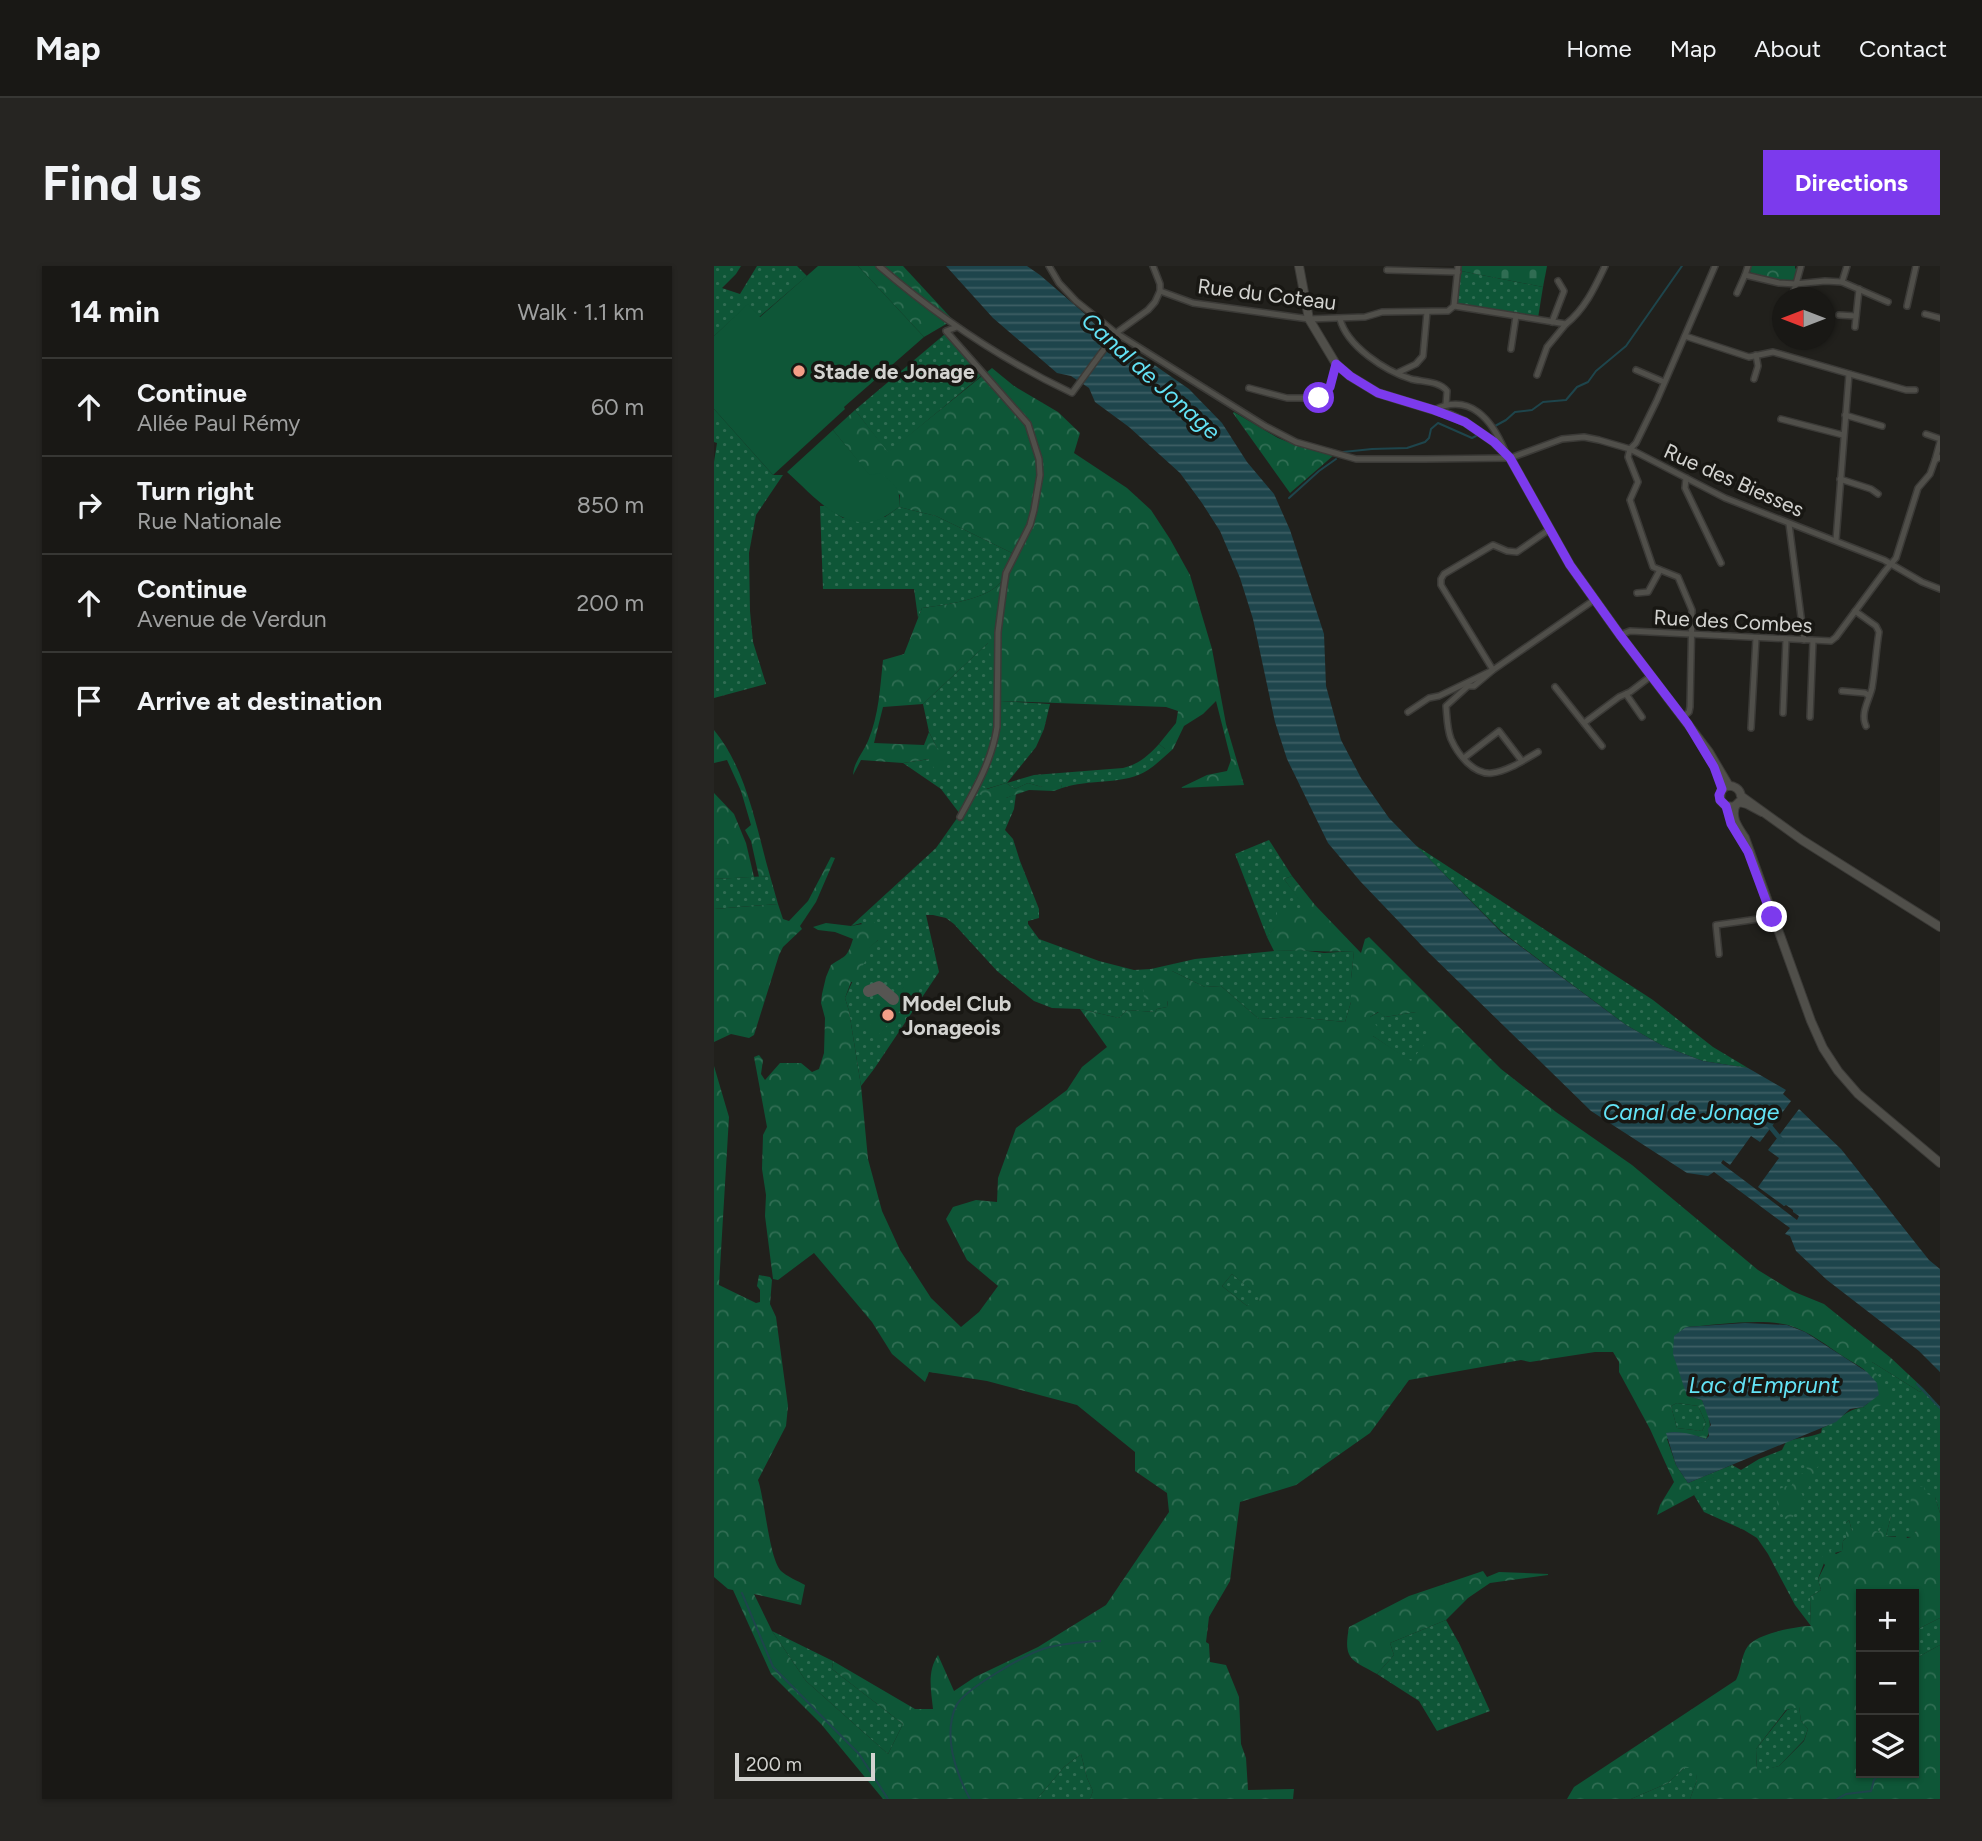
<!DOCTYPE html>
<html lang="en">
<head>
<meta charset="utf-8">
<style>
	:root { --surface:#191815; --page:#262522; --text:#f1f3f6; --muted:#9fa0a0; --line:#373734; --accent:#7c3aed }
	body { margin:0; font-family:Figtree,sans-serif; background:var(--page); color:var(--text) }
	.controls { position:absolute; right:21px; bottom:21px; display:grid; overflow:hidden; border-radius:0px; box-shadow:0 2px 5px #0004 }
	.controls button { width:63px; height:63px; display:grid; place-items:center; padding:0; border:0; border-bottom:2px solid var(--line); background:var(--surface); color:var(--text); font:35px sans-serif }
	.compass { position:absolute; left:1058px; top:21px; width:63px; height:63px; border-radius:50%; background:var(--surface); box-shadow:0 2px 5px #0004; rotate:270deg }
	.scale { position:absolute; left:21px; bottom:18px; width:140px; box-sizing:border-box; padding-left:7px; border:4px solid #d3d3d0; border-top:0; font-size:19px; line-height:24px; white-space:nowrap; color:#d3d3d0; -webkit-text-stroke:5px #181713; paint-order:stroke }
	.stop { position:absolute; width:21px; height:21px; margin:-16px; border:5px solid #7c3aed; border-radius:50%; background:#fff }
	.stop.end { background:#7c3aed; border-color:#fff; box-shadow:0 2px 7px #0008 }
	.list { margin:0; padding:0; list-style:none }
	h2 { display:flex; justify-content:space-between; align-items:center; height:91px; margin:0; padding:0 28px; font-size:30px }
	h2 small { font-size:23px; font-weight:400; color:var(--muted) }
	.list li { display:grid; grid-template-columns:46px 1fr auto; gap:21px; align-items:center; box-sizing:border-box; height:98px; padding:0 28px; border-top:2px solid var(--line) }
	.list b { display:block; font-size:26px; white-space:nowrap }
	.list p { margin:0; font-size:23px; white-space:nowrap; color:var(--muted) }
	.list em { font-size:23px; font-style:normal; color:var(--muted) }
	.icon { flex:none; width:38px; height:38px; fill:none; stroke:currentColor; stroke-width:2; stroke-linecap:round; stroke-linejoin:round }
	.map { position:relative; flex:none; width:1226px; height:1533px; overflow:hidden; border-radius:0px }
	header { display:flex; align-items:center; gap:42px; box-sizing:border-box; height:98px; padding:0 35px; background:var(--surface); border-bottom:2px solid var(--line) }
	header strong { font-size:33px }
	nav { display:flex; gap:38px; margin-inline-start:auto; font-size:24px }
	.intro { display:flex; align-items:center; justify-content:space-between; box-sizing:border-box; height:168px; padding:0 42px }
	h1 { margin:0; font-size:49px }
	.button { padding:18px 32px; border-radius:0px; background:var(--accent); color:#fff; font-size:24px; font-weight:700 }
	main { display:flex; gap:42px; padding:0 42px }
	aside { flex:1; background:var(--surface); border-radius:0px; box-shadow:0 2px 5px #0004 }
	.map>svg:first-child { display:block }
	.grass { fill:url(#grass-dots) }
	.forest { fill:url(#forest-crowns); fill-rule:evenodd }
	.cemetery { fill:url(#cemetery-stones) }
	.pitch { fill:#0e5637 }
	.water { fill:url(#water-rules) }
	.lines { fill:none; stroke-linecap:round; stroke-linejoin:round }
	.stream { stroke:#1e454c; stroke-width:2 }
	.canal { stroke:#1e454c; stroke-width:5 }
	.taxiway { stroke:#565552; stroke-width:12 }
	.street-casing { stroke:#3b3a37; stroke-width:8 }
	.secondary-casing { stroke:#3b3a37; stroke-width:10 }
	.street { stroke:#504f4a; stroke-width:5 }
	.secondary { stroke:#504f4a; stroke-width:8 }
	.route { stroke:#7c3aed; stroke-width:9 }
	.poi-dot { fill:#f49e87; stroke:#181713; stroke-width:2.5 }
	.labels { text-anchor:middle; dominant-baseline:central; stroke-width:7; stroke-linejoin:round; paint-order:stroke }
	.street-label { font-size:21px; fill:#d3d3d0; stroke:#181713 }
	.poi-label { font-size:21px; font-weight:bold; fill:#d3d3d0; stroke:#181713; text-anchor:start }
	.water-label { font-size:23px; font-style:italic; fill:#63e3f6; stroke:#181713 }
</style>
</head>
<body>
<header>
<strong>Map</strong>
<nav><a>Home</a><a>Map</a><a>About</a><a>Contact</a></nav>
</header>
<div class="intro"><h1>Find us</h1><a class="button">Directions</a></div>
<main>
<aside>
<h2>14 min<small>Walk · 1.1 km</small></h2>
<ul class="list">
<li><svg class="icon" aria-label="ahead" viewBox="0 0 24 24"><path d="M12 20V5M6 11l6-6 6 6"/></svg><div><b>Continue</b><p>Allée Paul Rémy</p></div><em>60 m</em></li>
<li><svg class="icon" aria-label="right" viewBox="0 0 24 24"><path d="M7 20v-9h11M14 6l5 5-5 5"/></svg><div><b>Turn right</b><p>Rue Nationale</p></div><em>850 m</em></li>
<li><svg class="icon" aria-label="ahead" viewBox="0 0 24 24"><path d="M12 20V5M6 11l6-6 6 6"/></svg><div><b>Continue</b><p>Avenue de Verdun</p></div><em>200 m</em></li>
<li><svg class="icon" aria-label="arrive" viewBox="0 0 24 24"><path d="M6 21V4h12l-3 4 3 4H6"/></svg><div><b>Arrive at destination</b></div></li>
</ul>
</aside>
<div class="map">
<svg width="1226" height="1533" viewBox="0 0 1226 1533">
	<defs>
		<pattern id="grass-dots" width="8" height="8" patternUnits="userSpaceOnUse" patternTransform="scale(1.75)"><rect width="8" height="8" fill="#0e5637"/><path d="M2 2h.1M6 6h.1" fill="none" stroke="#306d53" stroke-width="1.8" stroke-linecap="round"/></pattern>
		<pattern id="forest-crowns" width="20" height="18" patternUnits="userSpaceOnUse" patternTransform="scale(1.75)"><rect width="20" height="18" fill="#0e5637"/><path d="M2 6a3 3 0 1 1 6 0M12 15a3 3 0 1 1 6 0" fill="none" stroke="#306d53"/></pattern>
		<pattern id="cemetery-stones" width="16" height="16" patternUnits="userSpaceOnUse" patternTransform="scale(1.75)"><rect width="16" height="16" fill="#0e5637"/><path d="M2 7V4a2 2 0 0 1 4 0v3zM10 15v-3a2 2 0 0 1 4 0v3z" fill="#306d53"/></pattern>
		<pattern id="water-rules" width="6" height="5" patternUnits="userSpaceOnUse" patternTransform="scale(1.75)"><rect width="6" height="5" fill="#1e454c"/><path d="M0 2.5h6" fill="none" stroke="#3e5f65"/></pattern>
	</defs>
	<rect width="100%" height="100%" fill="#21201c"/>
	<g class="grass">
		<polygon points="0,0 27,0 22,8 8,22 26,28 43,0 83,0 93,10 45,51 34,39 0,70"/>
		<polygon points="747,5 829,21 824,52 743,39"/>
		<polygon points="231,68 267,110 174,187 141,144"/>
		<polygon points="0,143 59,209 69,209 42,249 35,287 36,345 39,376 52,418 0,432 0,196 3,177 0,176"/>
		<path d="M106,240H111L129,252L171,251L185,241L222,250L298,287C295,295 293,305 289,313C277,334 229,339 208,342L204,352L200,323H109Z"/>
		<path d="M275,376L286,435L336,438L330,463L322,481L293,517L320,509L409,502C425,498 434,490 445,478L451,483H459C451,490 443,498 434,504C412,519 374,513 348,522L347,519L328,521L314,517L301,523L292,517L272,523L274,532H292L302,528L300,543L291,564L299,573L306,595L325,643V652L314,655V658L325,673L385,695L420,704L437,703L481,693L560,685L586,684L610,687L640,685L637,713V736L631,756L581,751L545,753L507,720L491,721L458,705L453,741L443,743L441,746L413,744L405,752L366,743L338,742L320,735L283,705L240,658L232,652L219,649H212L225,706L160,803L147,820L135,745L131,732L153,683L164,674L147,657L137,660L222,582L246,548L227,523L189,497L216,493L223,482L215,466L209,438Z"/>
		<polygon points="555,574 578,610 570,613 592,642 562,660 553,671 521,588"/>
		<polygon points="701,579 939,734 999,781 1034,802 989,795 949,780 912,759 788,666"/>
		<polygon points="56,610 64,638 0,643 0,613"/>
		<polygon points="665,746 671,751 702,746 723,764 697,796 659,770 656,751"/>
		<polygon points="518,1008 547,1031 544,1035 533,1040 508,1020"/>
		<path d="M1150,1096H1158L1206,1126L1210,1123L1226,1141V1247L1221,1231L1201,1247L1202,1265L1198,1271L1172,1270L1177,1250L1172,1254L1165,1266L1138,1265L1135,1254L1132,1257V1272L1129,1275L1128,1285L1113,1289L1104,1313L1107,1324L1096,1331L1097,1360L1081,1339L1054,1288L1043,1272L1030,1264L990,1246L980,1229L983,1227L977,1221L1000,1211L998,1207L1018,1199L1027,1204L1045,1193L1068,1184L1072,1176C1084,1171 1095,1172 1107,1167L1108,1162C1125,1155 1131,1144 1149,1141L1155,1144Z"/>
		<polygon points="963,1137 984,1140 992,1157 988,1165 963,1162 957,1140"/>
		<polygon points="1226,1352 1226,1379 1204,1391 1200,1395 1200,1365"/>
		<polygon points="732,1354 746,1379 776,1445 723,1465 705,1435 663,1408 680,1389 676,1377"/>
		<polygon points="58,1365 119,1395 118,1403 189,1458 174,1488 92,1415"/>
		<polygon points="1085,1440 1087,1455 1094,1463 1090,1474 1065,1500 1043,1506 1042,1483 1073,1444"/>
		<polygon points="367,1488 373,1512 379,1525 376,1533 323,1533 350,1501"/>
		<polygon points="970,1502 982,1502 983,1514 976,1533 917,1533 954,1517"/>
	</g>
	<g class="forest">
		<polygon points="144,0 189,0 239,54 210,71"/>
		<polygon points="1036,0 1081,0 1081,2 1083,4 1080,13 1077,16 1037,8 1035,3"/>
		<path d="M278,102L300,120L344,146L366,167L360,187L413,222L437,244L456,273L476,309L498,383L512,458L530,519L466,522L493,509L513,505L517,494L502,435L489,448L470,460L459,483H451L445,478L462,457L464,445L452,441L286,435L274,377L209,438L169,441L160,477L210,479L215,466L223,482L233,487L228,503L221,504L215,493L189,497L147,494L139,509C140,495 149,487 154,475C165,449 166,422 169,394L190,388L208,342C229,339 277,334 289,313C293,305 295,295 298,287L222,250L185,241L186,229L156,210L119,164L141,144L174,186Z"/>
		<polygon points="520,146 564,172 582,179 620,189 576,227 519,147"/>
		<path d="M0,464C33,504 42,561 56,610L45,611L37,575L31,564L37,559L27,525L13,494L0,497Z"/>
		<polygon points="292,517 301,523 314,517 328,521 334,517 347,519 348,522 340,525 315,524 292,532 274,532 262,527 266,520 273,523"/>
		<polygon points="0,527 20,548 32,577 40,611 0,613"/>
		<polygon points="117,591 121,592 102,636 86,660 88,663 69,681 65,689 40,769 35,772 17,768 0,776 0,643 64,638 69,653 75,655 94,635"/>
		<path d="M578,610L601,639L647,687L651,673L655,671L787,803L842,846L918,899L1044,1004L1078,1025L1110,1038L1177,1092L1210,1123L1206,1126L1158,1096H1152L1173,1120L1175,1131L1169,1138L1155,1145L1149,1141L1165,1129C1161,1107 1148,1102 1130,1091C1113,1080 1095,1065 1074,1059C1046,1052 1002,1059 972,1061L974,1130L988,1134C994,1147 1000,1160 992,1173L979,1169L953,1173L962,1199L974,1217L998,1207L1001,1211L978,1221L984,1227L943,1249L946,1239L960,1216L936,1163L905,1106V1096L899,1086H881L816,1096L807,1094L695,1114L656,1167L582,1219L526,1236L516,1315L495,1351L492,1376L495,1378L496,1396L512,1399L525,1431L527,1478L532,1492L534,1524L580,1523L579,1533H376L379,1525L373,1512L367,1488L350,1501L323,1533H169L107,1458L57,1408L19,1324L14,1323L0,1311V800L15,851L5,1019L42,1037L46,1036V1024L43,1020L45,1009L56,1011L58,1014L56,1038L62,1051L74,1140L72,1160L44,1214C51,1234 55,1292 67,1305C72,1310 84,1315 91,1319L87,1339L40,1328L58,1365L92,1415L174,1488L189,1458L118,1403L119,1395L201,1443H219C217,1424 213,1405 224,1389L240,1425L261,1411L324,1381L392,1339L455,1246L453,1227L421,1205V1186L363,1139L273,1115L215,1106L211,1116L178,1088L158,1056L100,987L64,1014L59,1013L51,950L52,929L48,903L49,869L53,861L40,791L45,789L49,794L47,808L51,814L66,797H87L98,806L105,803L110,787L111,752L107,737L108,728L112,711L117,699C132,689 133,692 139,673L121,666L104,664L99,661L112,657L137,660L160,656L174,666L170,676L164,674L154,683V690L140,716H137L131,732L135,745L147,820L154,893L168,945L186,984L217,1032L247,1061L265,1046L284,1020L253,994L232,953L239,941L262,934L283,936L284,912L302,862L353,824L368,801L393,781L366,743L405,752L413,744L441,746L443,743L453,741L454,735L430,733L429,722L445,707L458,705L491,721L507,720L545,753L581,751L631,756L637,736V713L640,685C613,687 587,683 560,685L553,671L562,659L563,646L591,642L570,613ZM664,746L671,751L702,746L708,758L722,764L697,795L659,770L665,763L656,751ZM518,1008L546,1031L544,1035H539L533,1040L508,1020ZM963,1137L984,1140L992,1157L988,1165L963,1162L957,1140Z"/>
		<polygon points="1093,1185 1097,1186 1099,1189 1097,1192 1104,1190 1108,1196 1101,1204 1094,1223 1084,1221 1091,1234 1085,1234 1079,1251 1071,1253 1064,1240 1061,1225 1072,1220 1076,1222 1084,1208 1088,1207 1091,1210 1095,1205 1090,1199 1081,1200 1081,1197 1091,1190"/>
		<path d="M1210,1220L1213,1228L1221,1231L1226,1247V1352L1200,1365V1328H1147V1507H1200V1395L1204,1391L1226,1379V1533H976L983,1514L981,1502H970L954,1517L917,1533H853L860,1521L1022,1414C1028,1403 1027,1385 1037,1377C1048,1367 1083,1360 1097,1360L1096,1331L1107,1324L1104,1313L1111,1299L1107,1294L1110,1286L1113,1288L1117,1283L1122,1288L1128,1285L1129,1275L1132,1272V1257L1135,1254L1138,1265L1146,1256L1156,1264L1165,1266L1171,1254L1168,1248L1174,1242L1177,1250L1172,1270L1182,1271V1267H1191L1193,1272L1197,1271L1202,1265L1198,1257L1200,1247L1196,1244L1197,1230L1203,1221ZM1085,1441L1087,1455L1094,1463L1090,1475L1065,1500L1043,1505L1042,1483L1072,1444Z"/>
		<path d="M769,1305L773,1311L785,1306L834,1308V1309L776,1317L754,1332L732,1354L676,1377L680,1389L663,1408C637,1393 629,1394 635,1361L695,1330Z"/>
	</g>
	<polygon class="cemetery" points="747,0 833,0 829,21 747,5"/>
	<g class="pitch">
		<polygon points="104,0 144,0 210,71 130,141 131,143 59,209 0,143 0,70 34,38 46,51"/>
		<path d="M119,164L156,209L167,207C181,220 187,221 185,241C178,246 170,252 161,255C126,264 97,227 73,206Z"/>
		<polygon points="208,701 218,709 161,773 151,764"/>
	</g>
	<g class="water">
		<polygon points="232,0 313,0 326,9 370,47 393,71 436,96 475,123 508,157 533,196 560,228 576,264 610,368 612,420 627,474 647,512 675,552 787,666 912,759 949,780 989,795 1034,802 1072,824 1069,828 1077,835 1046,876 1037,870 1016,899 1009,894 1007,897 1083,954 1085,950 1079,946 1079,944 1072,939 1070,940 1044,921 1065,892 1054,884 1085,843 1127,883 1215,994 1226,1003 1226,1106 1205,1085 1113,1014 1082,985 1076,970 1071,968 1076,962 1000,906 994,910 973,907 877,845 711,683 646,615 614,577 573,493 561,456 539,353 526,312 506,265 488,237 466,207 415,161 381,136 375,122 357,110 343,107 279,52"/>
		<path d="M1031,1057L1073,1059L1091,1066L1153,1106L1163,1117L1165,1129L1149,1141L1136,1143L1122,1156L974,1217L962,1199L952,1167C965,1164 980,1169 992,1173L995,1170L994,1163L997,1159L988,1134L974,1130L972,1127L959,1088L960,1070L972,1061Z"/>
	</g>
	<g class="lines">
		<g class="stream">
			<polyline points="781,160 792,154 801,146 818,144 829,136 852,134 863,121 874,116 882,105 912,80 968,0"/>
			<polyline points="629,186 658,183 693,182 711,176 715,172 717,163 724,157 758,172 762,170"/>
			<polyline points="575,232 605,205 622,193"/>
			<polyline points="1203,1118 1226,1142"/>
			<polyline points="28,1327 59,1401 145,1488 174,1533"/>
			<path d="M256,1533C241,1506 229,1469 242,1440C250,1423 314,1387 332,1382C350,1377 367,1376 386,1375"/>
			<polyline points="1123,1533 1132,1528 1157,1525 1160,1514 1166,1507"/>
		</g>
		<polyline class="canal" points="1054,858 1068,875"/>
		<polyline class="taxiway" points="155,725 165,721 179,733"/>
		<defs>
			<g id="street">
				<path d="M165,0C223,50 288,94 358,127L402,67L434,44L441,36L446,25V18L439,0"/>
				<polyline points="335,0 345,17 362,35 402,67 551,160 582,176 642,193 710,193 796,192 848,173 870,171 885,174 916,183 1011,232 1170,294 1208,316 1226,323"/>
				<polyline points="1034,0 1031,9 1065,17 1082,18 1078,31"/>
				<polyline points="1087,0 1082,18 1111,15 1128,16 1174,36"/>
				<polyline points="673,4 744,6"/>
				<polyline points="1128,16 1133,0"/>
				<polyline points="446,25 479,37 595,53 651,51 668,46 734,45 740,40"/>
				<polyline points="1023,27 1031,9"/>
				<polyline points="740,40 852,58 833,81 823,109"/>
				<polyline points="740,40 744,0"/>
				<polyline points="1193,40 1202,0"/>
				<polyline points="1211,48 1226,52"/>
				<polyline points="1125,49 1142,50"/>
				<path d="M626,53C633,80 671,105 697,113C709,116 725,115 733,125L732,139"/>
				<polyline points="838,56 850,25 844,15"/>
				<path d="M852,58C871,43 881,21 891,0"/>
				<path d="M243,61L232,65L314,158L325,193L326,209L320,244L316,259L292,307L290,320L284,366L283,461C278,494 262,522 246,551"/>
				<polyline points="1141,61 1145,23"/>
				<polyline points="971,70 1035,91 1059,86 1192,124 1201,124"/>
				<polyline points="797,83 802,50"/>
				<polyline points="922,104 950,116"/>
				<polyline points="683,107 702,98 709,90 713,46"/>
				<polyline points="1040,113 1044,100 1042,89"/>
				<polyline points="535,122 573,132 605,132 616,121 622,98"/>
				<path d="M720,144C756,126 778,154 791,185"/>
				<polyline points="1131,149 1168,160"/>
				<polyline points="1067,153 1129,169"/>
				<polyline points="1212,168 1226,173"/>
				<polyline points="916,183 914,191 924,216 916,234 939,301 964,311 978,344 976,441 975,446 969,451"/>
				<polyline points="916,183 922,177 943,134 1001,0"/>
				<polyline points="1221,194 1226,176"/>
				<polyline points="972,212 971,222 1007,297"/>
				<polyline points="1126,213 1157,223 1164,228"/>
				<polyline points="1075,258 1090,374"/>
				<polyline points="1122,274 1135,108"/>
				<polyline points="923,327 934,326 946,304"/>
				<path d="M1141,345L1162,360L1165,366C1162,385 1161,404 1158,422C1155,435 1146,447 1152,460"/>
				<polyline points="906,369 916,365 1117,375 1122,371 1171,305 1182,292 1204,222 1216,208 1221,194 1226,191"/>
				<polyline points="841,421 888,480"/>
				<polyline points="1128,425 1151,427 1155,430"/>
				<polyline points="912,428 928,451"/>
				<polyline points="694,446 715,432 725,430 779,404 880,334"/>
				<polyline points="1069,447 1072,373"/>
				<polyline points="1096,451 1099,375"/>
				<polyline points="870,457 905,431 916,426 937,410"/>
				<polyline points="1037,462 1042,372"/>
				<path d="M824,486C810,494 794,505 778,507C760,509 744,489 737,473C733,463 733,451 732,440L754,420H760L779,404L727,319V313L730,308L779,279L793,285L803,286L836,263"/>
				<polyline points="750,492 785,465 808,495"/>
				<polyline points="1005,688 1002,659 1058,651"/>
			</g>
			<g id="secondary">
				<polyline points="585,0 595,53 622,98 636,110 664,127 736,149 751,156 780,176 796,192 856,299 906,369 995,486 1015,520"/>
				<path d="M1021,540C1017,553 1024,561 1031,572L1097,755L1109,782L1124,805L1144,828L1226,897"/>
				<path d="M1048,546L1033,538L1025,536L1020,541L1012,540L1006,534L1007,525L1012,520C1020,519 1026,523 1027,530L1088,574L1226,661"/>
			</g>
		</defs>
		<use href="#street" class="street-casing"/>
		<use href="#secondary" class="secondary-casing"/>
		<use href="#street" class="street"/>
		<use href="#secondary" class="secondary"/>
	</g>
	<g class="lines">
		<polyline class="route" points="605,132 616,121 622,98 636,110 664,127 720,144 751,156 780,176 796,192 856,299 906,369 974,458 1000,501 1008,523 1005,529 1006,534 1012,540 1017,558 1034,586 1058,651"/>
	</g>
	<g class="poi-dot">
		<circle cx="85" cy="105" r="7"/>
		<circle cx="174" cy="749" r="7"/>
	</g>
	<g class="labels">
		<g class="street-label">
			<text transform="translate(553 28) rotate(7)">Rue du Coteau</text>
			<text transform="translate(1020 214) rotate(24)">Rue des Biesses</text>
			<text transform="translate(1019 355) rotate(3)">Rue des Combes</text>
		</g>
		<g class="poi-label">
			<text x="99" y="105">Stade de Jonage</text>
			<text x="188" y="737">Model Club<tspan x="188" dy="24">Jonageois</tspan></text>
		</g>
		<g class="water-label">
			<text transform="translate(437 110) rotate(42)">Canal de Jonage</text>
			<text x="977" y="846">Canal de Jonage</text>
			<text x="1050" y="1119">Lac d'Emprunt</text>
		</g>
	</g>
</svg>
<div class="controls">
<button>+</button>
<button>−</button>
<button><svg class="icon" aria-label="layers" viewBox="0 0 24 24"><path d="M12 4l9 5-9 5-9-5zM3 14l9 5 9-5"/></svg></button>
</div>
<svg class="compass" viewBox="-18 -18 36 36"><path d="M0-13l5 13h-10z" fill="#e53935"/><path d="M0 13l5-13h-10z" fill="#9fa0a0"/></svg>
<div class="scale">200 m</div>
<div class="stop" style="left:605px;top:132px"></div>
<div class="stop end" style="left:1058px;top:651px"></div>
</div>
</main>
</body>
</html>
